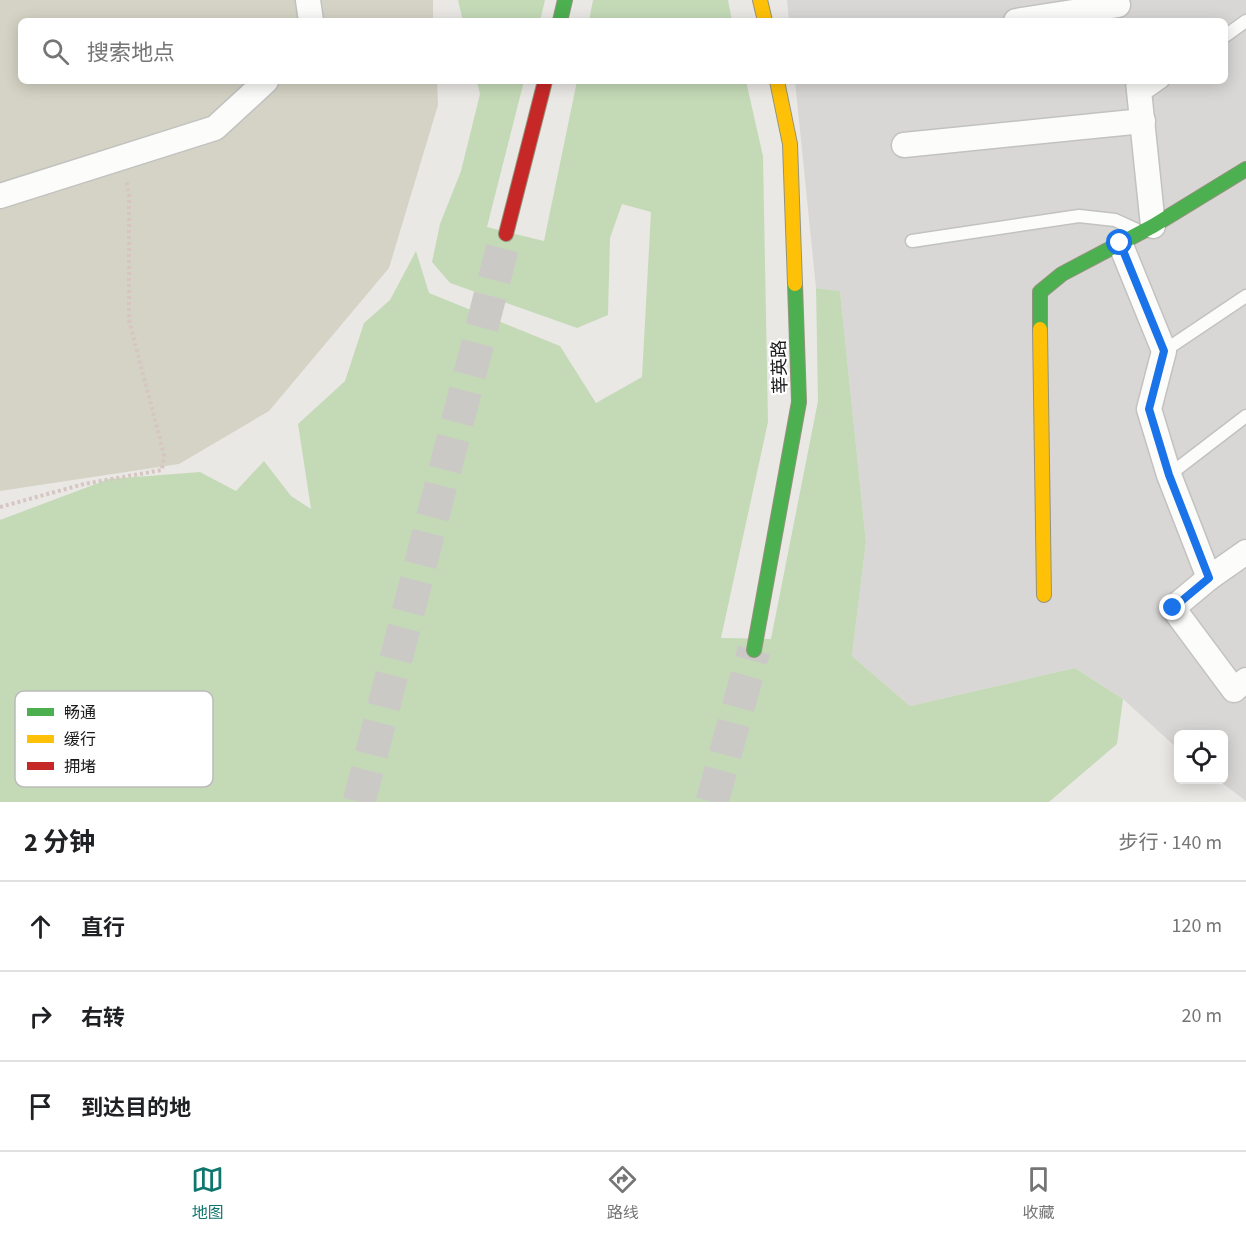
<!DOCTYPE html>
<html lang="zh">
<head>
<meta charset="utf-8">
<style>
	:root { --surface:#fff; --page:#f2f2f2; --text:#202124; --muted:#757577; --line:#e0e0e0; --accent:#0f766e }
	body { margin:0; font-family:"Source Sans 3","Noto Sans SC",sans-serif; background:var(--page); color:var(--text) }
	.controls { position:absolute; right:18px; bottom:18px; display:grid; overflow:hidden; border-radius:9px; box-shadow:0 3px 15px #0003 }
	.controls button { width:54px; height:54px; display:grid; place-items:center; padding:0; border:0; border-bottom:2px solid var(--line); background:var(--surface); color:var(--text); font:30px sans-serif }
	.stop { position:absolute; width:18px; height:18px; margin:-14px; border:4px solid #1a73e8; border-radius:50%; background:#fff }
	.stop.end { background:#1a73e8; border-color:#fff; box-shadow:0 2px 6px #0008 }
	.list { margin:0; padding:0; list-style:none }
	h2 { display:flex; justify-content:space-between; align-items:center; height:78px; margin:0; padding:0 24px; font-size:26px }
	h2 small { font-size:20px; font-weight:400; color:var(--muted) }
	.list li { display:grid; grid-template-columns:39px 1fr auto; gap:18px; align-items:center; box-sizing:border-box; height:90px; padding:0 24px; border-top:2px solid var(--line) }
	.list b { display:block; font-size:22px; white-space:nowrap }
	.list em { font-size:20px; font-style:normal; color:var(--muted) }
	.icon { flex:none; width:33px; height:33px; fill:none; stroke:currentColor; stroke-width:2; stroke-linecap:round; stroke-linejoin:round }
	.map { position:relative; flex:none; width:1246px; height:802px; overflow:hidden }
	.search { position:absolute; background:var(--surface); box-shadow:0 3px 15px #0003; left:18px; right:18px; top:18px; height:66px; display:flex; align-items:center; gap:15px; box-sizing:border-box; padding:0 21px; border-radius:9px; color:var(--muted); font-size:22px }
	.sheet { height:348px; background:var(--surface) }
	nav { display:flex; justify-content:space-around; align-items:center; box-sizing:border-box; height:84px; border-top:2px solid var(--line); background:var(--surface); font-size:16px; color:var(--muted) }
	nav a { display:grid; justify-items:center; gap:3px }
	nav .on { color:var(--accent) }
	.map>svg:first-child { display:block }
	.residential { fill:#d9d7d5 }
	.construction { fill:#d4d3c5 }
	.forest { fill:#c4dab7 }
	.lines { fill:none; stroke-linecap:round; stroke-linejoin:round }
	.primary-tunnel { stroke:#cbc9c6; stroke-width:33; stroke-dasharray:33 16; stroke-linecap:butt }
	.lane-casing { stroke:#c2c2c0; stroke-width:15 }
	.street-casing { stroke:#c2c2c0; stroke-width:27 }
	.fast-casing { stroke:#93937c; stroke-width:16 }
	.slow-casing { stroke:#93937c; stroke-width:16 }
	.jam-casing { stroke:#93937c; stroke-width:16 }
	.path { stroke:#d6c6c3; stroke-width:4; stroke-dasharray:3 3; stroke-linecap:butt }
	.lane { stroke:#fcfcfb; stroke-width:12 }
	.street { stroke:#fcfcfb; stroke-width:24 }
	.fast { stroke:#4caf50; stroke-width:14 }
	.slow { stroke:#ffc107; stroke-width:14 }
	.jam { stroke:#c62828; stroke-width:14 }
	.route { stroke:#1a73e8; stroke-width:8 }
	.labels { text-anchor:middle; dominant-baseline:central; stroke-width:4.5; stroke-linejoin:round; paint-order:stroke }
	.street-label { font-size:18px; fill:#1b1b1b; stroke:#fff }
	.key { fill:#fff; stroke:#bbb; stroke-width:1.5 }
	.key-label { font-size:16px; fill:#1b1b1b }
</style>
</head>
<body>
<div class="map">
<svg width="1246" height="802" viewBox="0 0 1246 802">
	<rect width="100%" height="100%" fill="#eae8e4"/>
	<polygon class="residential" points="787,0 1246,0 1246,801 1218,780 1224,780 1224,734 1178,734 1178,749 1123,699 1075,668 910,706 852,656 866,542 840,291 816,288 795,81 1225,81 1225,21 789,21"/>
	<polygon class="construction" points="0,0 433,0 433,21 21,21 21,81 437,81 438,105 389,268 269,411 179,464 0,491"/>
	<g class="forest">
		<polygon points="458,0 545,0 540,21 463,21"/>
		<polygon points="593,0 728,0 732,21 589,21"/>
		<polygon points="477,81 524,81 487,227 544,241 577,81 746,81 763,156 768,422 721,638 771,639 818,401 816,288 840,291 866,542 852,656 910,706 1075,668 1123,699 1117,744 1049,802 0,802 0,520 109,479 200,472 236,491 264,461 291,496 311,509 298,424 345,381 364,323 390,300 416,251 429,293 560,346 596,403 642,377 651,212 622,204 610,238 608,315 577,328 450,283 432,262 440,224 461,171 480,94"/>
	</g>
	<g class="lines">
		<g class="primary-tunnel">
			<polyline points="359,802 506,234"/>
			<polyline points="712,802 754,650"/>
		</g>
		<defs>
			<g id="lane">
				<polyline points="1225,36 1246,21"/>
				<polyline points="1140,97 1163,81"/>
				<polyline points="912,241 1079,216 1115,220 1137,230"/>
				<polyline points="1164,351 1246,296"/>
				<polyline points="1169,475 1246,416"/>
			</g>
			<g id="street">
				<polyline points="308,0 311,21"/>
				<polyline points="1016,21 1118,5"/>
				<polyline points="1138,81 1153,226"/>
				<polyline points="904,145 1143,121"/>
				<polyline points="0,196 215,128 266,81"/>
				<polyline points="1120,243 1164,351 1149,409 1169,475 1209,578"/>
				<polyline points="1246,552 1209,578 1173,608 1234,690 1246,680"/>
			</g>
			<g id="fast">
				<polyline points="560,21 565,0"/>
				<polyline points="1040,329 1040,292 1062,274 1153,226 1246,169"/>
				<polyline points="754,650 799,402 795,284"/>
			</g>
			<g id="slow">
				<polyline points="760,0 765,21"/>
				<polyline points="777,81 790,144 795,284"/>
				<polyline points="1040,329 1044,595"/>
			</g>
			<polyline id="jam" points="506,234 545,81"/>
		</defs>
		<use href="#lane" class="lane-casing"/>
		<use href="#street" class="street-casing"/>
		<use href="#fast" class="fast-casing"/>
		<use href="#slow" class="slow-casing"/>
		<use href="#jam" class="jam-casing"/>
		<polyline class="path" points="0,507 84,484 162,470 164,455 129,320 129,193 126,179"/>
		<use href="#lane" class="lane"/>
		<use href="#street" class="street"/>
		<use href="#fast" class="fast"/>
		<use href="#slow" class="slow"/>
		<use href="#jam" class="jam"/>
	</g>
	<g class="lines">
		<polyline class="route" points="1120,243 1164,351 1149,409 1169,475 1209,578 1173,608"/>
	</g>
	<g class="labels">
		<g class="street-label">
			<text transform="translate(780 367) rotate(-92)">莘英路</text>
		</g>
	</g>
	<rect x="15" y="691" width="198" height="96" rx="9" class="key"/>
	<rect x="27" y="708" width="27" height="8" fill="#4caf50"/>
	<rect x="27" y="735" width="27" height="8" fill="#ffc107"/>
	<rect x="27" y="762" width="27" height="8" fill="#c62828"/>
	<g class="key-label">
		<text x="64" y="718">畅通</text>
		<text x="64" y="745">缓行</text>
		<text x="64" y="772">拥堵</text>
	</g>
</svg>
<div class="controls">
<button><svg class="icon" aria-label="locate" viewBox="0 0 24 24"><circle cx="12" cy="12" r="6"/><path d="M12 2v4M12 18v4M2 12h4M18 12h4"/></svg></button>
</div>
<div class="stop" style="left:1120px;top:243px"></div>
<div class="stop end" style="left:1173px;top:608px"></div>
<div class="search"><svg class="icon" aria-label="search" viewBox="0 0 24 24"><circle cx="10" cy="10" r="6"/><path d="M15 15l6 6"/></svg>搜索地点</div>
</div>
<section class="sheet">
<h2>2 分钟<small>步行 · 140 m</small></h2>
<ul class="list">
<li><svg class="icon" aria-label="ahead" viewBox="0 0 24 24"><path d="M12 20V5M6 11l6-6 6 6"/></svg><div><b>直行</b></div><em>120 m</em></li>
<li><svg class="icon" aria-label="right" viewBox="0 0 24 24"><path d="M7 20v-9h11M14 6l5 5-5 5"/></svg><div><b>右转</b></div><em>20 m</em></li>
<li><svg class="icon" aria-label="arrive" viewBox="0 0 24 24"><path d="M6 21V4h12l-3 4 3 4H6"/></svg><div><b>到达目的地</b></div></li>
</ul>
</section>
<nav>
<a class="on"><svg class="icon" aria-label="map" viewBox="0 0 24 24"><path d="M3 6l6-2 6 2 6-2v14l-6 2-6-2-6 2zM9 4v14M15 6v14"/></svg>地图</a>
<a><svg class="icon" aria-label="directions" viewBox="0 0 24 24"><path d="M12 3l9 9-9 9-9-9zM9 14v-3h6M13 9l2 2-2 2"/></svg>路线</a>
<a><svg class="icon" aria-label="saved" viewBox="0 0 24 24"><path d="M7 4h10v16l-5-4-5 4z"/></svg>收藏</a>
</nav>
</body>
</html>
